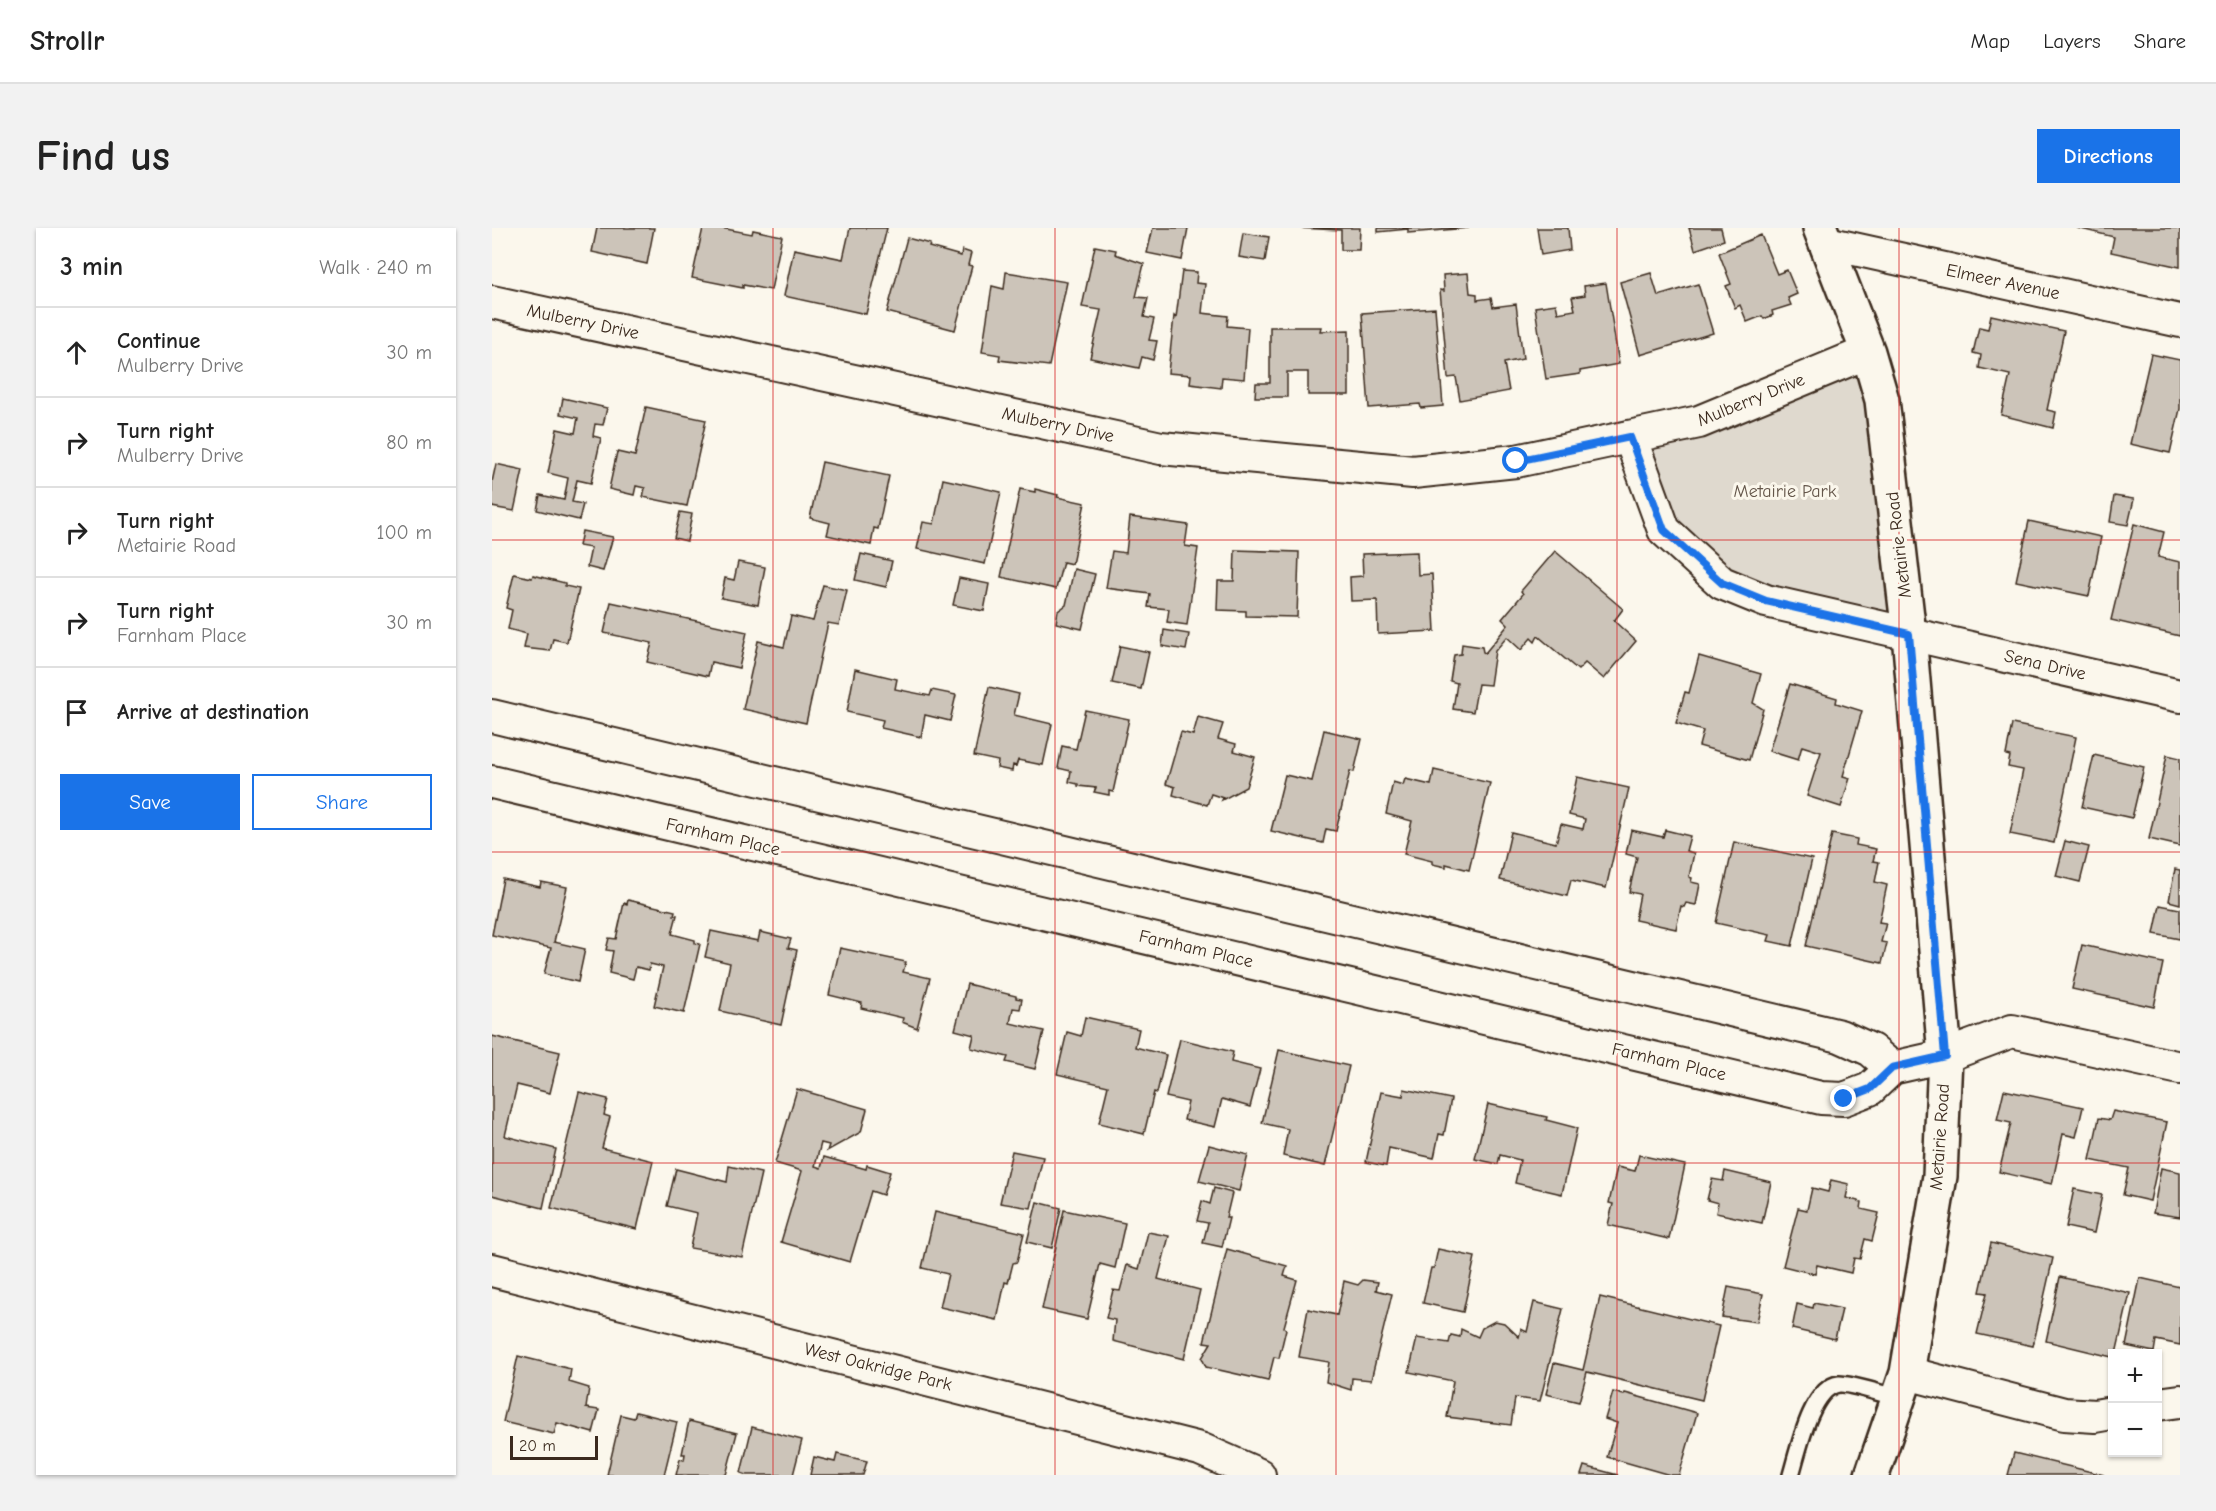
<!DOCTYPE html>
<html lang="en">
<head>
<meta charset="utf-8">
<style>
	:root { --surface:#fff; --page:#f2f2f2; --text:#222; --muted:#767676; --line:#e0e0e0; --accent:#1a73e8 }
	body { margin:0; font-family:"Comic Neue",sans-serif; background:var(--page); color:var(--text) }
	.controls { position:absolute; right:18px; bottom:18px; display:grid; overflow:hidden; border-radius:0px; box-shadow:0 2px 4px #0004 }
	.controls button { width:54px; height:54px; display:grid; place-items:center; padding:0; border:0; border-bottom:2px solid var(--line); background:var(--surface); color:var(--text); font:30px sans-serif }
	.scale { position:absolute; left:18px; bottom:15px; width:88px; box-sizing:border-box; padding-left:6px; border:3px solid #3b2a1e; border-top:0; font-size:16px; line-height:21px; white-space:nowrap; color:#3b2a1e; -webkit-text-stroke:4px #fbf7ec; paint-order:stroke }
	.stop { position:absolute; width:18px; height:18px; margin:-14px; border:4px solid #1a73e8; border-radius:50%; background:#fff }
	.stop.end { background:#1a73e8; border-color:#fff; box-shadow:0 2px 6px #0008 }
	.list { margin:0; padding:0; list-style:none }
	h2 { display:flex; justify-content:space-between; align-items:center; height:78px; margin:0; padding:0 24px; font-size:26px }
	h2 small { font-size:20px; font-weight:400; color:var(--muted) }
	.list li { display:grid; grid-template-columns:39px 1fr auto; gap:18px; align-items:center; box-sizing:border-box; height:90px; padding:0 24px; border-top:2px solid var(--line) }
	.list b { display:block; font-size:22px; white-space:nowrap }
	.list p { margin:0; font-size:20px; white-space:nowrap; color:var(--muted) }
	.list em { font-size:20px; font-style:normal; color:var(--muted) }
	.actions { display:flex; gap:12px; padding:18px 24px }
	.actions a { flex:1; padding:14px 0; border:2px solid var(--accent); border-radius:0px; text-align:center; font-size:21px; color:var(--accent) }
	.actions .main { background:var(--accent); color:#fff }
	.icon { flex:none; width:33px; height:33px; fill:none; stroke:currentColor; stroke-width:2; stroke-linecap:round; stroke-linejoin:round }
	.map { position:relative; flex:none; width:1688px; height:1247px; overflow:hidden; border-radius:0px }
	header { display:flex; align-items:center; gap:36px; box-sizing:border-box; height:84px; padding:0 30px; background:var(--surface); border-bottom:2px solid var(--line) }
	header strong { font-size:28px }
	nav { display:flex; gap:33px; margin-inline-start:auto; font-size:21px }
	.intro { display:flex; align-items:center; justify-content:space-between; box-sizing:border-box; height:144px; padding:0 36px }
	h1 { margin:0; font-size:42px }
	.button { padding:15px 27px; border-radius:0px; background:var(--accent); color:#fff; font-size:21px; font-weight:700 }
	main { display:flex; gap:36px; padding:0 36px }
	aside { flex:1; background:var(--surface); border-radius:0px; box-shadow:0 2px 4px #0004 }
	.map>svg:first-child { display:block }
	.green { fill:#dfd9ce; stroke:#8d8276; stroke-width:1.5 }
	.building { fill:#ccc4b9; stroke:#3b2a1e; stroke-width:1.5 }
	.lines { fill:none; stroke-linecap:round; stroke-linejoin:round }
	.service-casing { stroke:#3b2a1e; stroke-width:20 }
	.minor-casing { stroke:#3b2a1e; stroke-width:36 }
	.secondary-casing { stroke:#3b2a1e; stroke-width:38 }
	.service { stroke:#fbf7ec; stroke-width:15 }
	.minor { stroke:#fbf7ec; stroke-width:32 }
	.secondary { stroke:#fbf7ec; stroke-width:33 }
	.route { stroke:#1a73e8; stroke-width:8 }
	.grid { fill:none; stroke:#d62828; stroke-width:1.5; stroke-opacity:0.55 }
	.labels { text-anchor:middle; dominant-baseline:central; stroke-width:6; stroke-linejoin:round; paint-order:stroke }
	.street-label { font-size:18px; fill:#3b2a1e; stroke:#fbf7ec }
	.park-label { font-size:18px; fill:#64564a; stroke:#fbf7ec }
</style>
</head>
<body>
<header>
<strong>Strollr</strong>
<nav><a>Map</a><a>Layers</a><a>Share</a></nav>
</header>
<div class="intro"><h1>Find us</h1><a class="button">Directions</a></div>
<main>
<aside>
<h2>3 min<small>Walk · 240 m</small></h2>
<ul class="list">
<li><svg class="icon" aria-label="ahead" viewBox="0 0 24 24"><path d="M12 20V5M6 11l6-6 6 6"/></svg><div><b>Continue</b><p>Mulberry Drive</p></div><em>30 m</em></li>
<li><svg class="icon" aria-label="right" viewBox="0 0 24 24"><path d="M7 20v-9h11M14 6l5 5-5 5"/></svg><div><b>Turn right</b><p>Mulberry Drive</p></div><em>80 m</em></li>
<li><svg class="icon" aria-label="right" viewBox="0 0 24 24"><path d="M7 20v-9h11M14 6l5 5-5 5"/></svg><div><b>Turn right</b><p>Metairie Road</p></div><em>100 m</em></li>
<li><svg class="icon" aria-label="right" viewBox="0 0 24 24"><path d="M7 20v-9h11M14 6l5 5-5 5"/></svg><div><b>Turn right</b><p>Farnham Place</p></div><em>30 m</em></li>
<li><svg class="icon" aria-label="arrive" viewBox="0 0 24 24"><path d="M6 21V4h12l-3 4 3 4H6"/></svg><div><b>Arrive at destination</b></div></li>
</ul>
<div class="actions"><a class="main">Save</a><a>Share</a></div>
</aside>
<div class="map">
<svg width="1688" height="1247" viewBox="0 0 1688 1247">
	<rect width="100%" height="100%" fill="#fbf7ec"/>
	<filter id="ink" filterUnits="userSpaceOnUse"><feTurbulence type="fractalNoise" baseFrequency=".0167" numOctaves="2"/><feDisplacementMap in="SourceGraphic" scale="12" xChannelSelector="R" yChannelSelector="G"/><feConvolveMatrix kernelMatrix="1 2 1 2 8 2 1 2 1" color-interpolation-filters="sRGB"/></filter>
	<g filter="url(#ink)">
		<polygon class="green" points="1376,124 1417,406 1243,360 1172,302 1138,209"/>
		<g class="building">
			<polygon points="105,0 162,0 155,36 100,24"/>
			<polygon points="211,0 229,0 260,6 261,2 290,8 279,62 251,57 251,60 200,50"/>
			<polygon points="358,0 395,0 374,86 292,68 302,21 351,31"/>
			<polygon points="661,0 696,0 690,32 655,25"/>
			<polygon points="803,0 868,0 867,22 849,22 849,2"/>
			<polygon points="886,0 977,0 916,5 916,1 886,4"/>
			<polygon points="1045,0 1076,0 1078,22 1049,27"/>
			<polygon points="1197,0 1229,0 1232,12 1203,22"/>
			<polygon points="1585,0 1688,0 1688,39 1619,24 1622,9"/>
			<polygon points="751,5 777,9 773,33 747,29"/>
			<polygon points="1269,7 1285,46 1295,42 1305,66 1296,70 1299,77 1280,83 1281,87 1272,91 1270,88 1255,94 1248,77 1243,80 1234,58 1239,56 1227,25"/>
			<polygon points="415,10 438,16 437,19 469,28 470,22 479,25 476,37 480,38 463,102 395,84"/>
			<polygon points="603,18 624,22 623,26 652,36 644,69 656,70 652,89 662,91 657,112 665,113 661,132 650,129 647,140 598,130 609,82 590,79"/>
			<polygon points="690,43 705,44 704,55 713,56 710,85 736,88 735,98 756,100 752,151 730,149 729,160 698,156 699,147 676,145 682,88 684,90"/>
			<polygon points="514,44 575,54 557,138 507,132 508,127 490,124 500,58 512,61"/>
			<polygon points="976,45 978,65 985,66 985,72 999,70 1001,79 1024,76 1031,131 1012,135 1017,163 968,172 964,149 956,150 948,62 952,63 951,47"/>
			<polygon points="1159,45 1166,68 1206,56 1221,105 1148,127 1128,54"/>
			<polygon points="1114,55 1127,136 1088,143 1088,146 1054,151 1043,79 1064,76 1066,85 1083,82 1080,69 1093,67 1092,58"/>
			<polygon points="943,80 951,178 929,180 928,176 877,180 870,85"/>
			<polygon points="1499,87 1572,103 1555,182 1564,184 1561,200 1509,187 1518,147 1487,140 1489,127 1481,125 1487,99 1496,101"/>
			<polygon points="778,99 829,99 828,103 857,102 857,167 816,167 816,144 795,144 795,169 763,169 764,155 778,155"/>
			<polygon points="1659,126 1688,132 1688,181 1678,225 1638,216"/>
			<polygon points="71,170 115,180 111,197 103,196 101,208 109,210 99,255 85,252 80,274 91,276 87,292 45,282 48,267 72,272 76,250 56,245 65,201 83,205 86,190 68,186"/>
			<polygon points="154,179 214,192 195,278 151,269 153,260 144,258 142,267 117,261 125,224 143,228"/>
			<polygon points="330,234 397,248 386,301 382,300 379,317 335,307 338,295 318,290"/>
			<polygon points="4,236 31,242 22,283 0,279 0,254"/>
			<polygon points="451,251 509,264 493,336 425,321 431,294 442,296"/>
			<polygon points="528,261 543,264 543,261 566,267 565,269 593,275 580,336 571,334 564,361 509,349"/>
			<polygon points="1622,268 1642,271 1636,297 1618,294"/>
			<polygon points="188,284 200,286 195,313 182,310"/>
			<polygon points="638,289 696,297 693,318 706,320 695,397 675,394 677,381 656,379 658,366 614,360 620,323 634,325"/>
			<polygon points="1537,293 1609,309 1597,368 1524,353"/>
			<polygon points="1642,296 1672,304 1666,329 1688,334 1688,408 1619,392"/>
			<polygon points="90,303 121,309 111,343 95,339 99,320 87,318"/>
			<polygon points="743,322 807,324 805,389 754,388 754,383 725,382 726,353 742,353"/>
			<polygon points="1063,323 1131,381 1122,393 1144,413 1112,451 1093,435 1086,442 1046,408 1043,414 1039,410 1029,422 1015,409 1003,423 998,457 986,456 981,484 961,481 965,455 958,453 962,427 969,426 970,416 990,419 991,424 993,425 1016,397 1010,391 1031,366 1029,363"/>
			<polygon points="925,324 926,347 940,346 943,403 886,406 885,372 859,373 858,349 871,348 870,326"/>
			<polygon points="369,326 400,333 394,359 363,352"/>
			<polygon points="246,334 273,339 266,377 229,370 233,350 242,352"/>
			<polygon points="582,341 603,346 590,401 564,395 566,383 574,377"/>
			<polygon points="22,346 40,350 41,347 73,355 73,358 87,361 75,414 61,411 58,423 32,420 35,406 16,401 20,382 14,380"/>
			<polygon points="467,350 497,356 492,383 461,377"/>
			<polygon points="331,357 355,362 347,397 336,395 314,495 251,481 266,413 292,419 299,388 321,393"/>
			<polygon points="119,374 255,404 247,440 219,434 216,448 155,434 160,415 112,405"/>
			<polygon points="672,402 697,406 694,422 670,418"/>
			<polygon points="628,418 657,424 649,461 620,455"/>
			<polygon points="1207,428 1269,446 1261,475 1271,481 1257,532 1207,518 1211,503 1184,495 1193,464 1197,465"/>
			<polygon points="363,441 405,451 403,461 438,468 440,462 464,467 458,493 433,487 429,509 389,500 391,492 355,484"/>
			<polygon points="1298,456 1345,470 1344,475 1370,483 1351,548 1358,550 1349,579 1315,568 1329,524 1310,518 1306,532 1277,523"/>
			<polygon points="497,459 527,466 522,487 560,496 551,537 526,532 524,538 521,537 520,543 505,540 506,533 482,528"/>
			<polygon points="593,482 637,491 621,564 617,563 617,567 602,564 604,560 586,558 586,556 577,554 579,543 566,540 570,518 584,521"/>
			<polygon points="706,489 731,496 726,511 744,516 742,523 763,529 754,559 730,572 731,570 719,566 715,577 681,567 683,559 674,556 689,504 701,507"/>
			<polygon points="1520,496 1584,509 1562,615 1518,606 1531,542 1516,539 1518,528 1514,527"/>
			<polygon points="832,502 870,511 862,544 858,543 844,603 834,601 831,615 779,603 793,547 820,553"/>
			<polygon points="1602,527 1652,539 1640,590 1590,579"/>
			<polygon points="1675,527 1688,530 1688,618 1657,611"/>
			<polygon points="942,542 998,555 977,642 954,636 954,639 940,636 940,633 912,626 920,593 894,586 901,554 911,557 913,551 939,557"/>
			<polygon points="1085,549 1137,560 1114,660 1079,652 1075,668 1008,652 1019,604 1064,615 1069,596 1091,601 1093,591 1077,587"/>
			<polygon points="1139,602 1171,609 1173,602 1198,608 1194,623 1202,625 1197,649 1200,650 1199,654 1208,656 1204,677 1194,675 1192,679 1189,678 1184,701 1143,692 1148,666 1137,664 1145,629 1134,626"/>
			<polygon points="1340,606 1365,611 1364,617 1384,621 1381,633 1387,634 1383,654 1395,657 1387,694 1394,695 1389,714 1395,715 1390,735 1314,718"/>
			<polygon points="1573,613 1597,619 1588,654 1564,648"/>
			<polygon points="1242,614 1320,631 1300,718 1276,713 1278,707 1224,695"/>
			<polygon points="1683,641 1688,642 1688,676 1677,673"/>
			<polygon points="11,651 48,659 49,654 75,659 62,714 93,721 86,754 52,746 59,720 0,707"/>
			<polygon points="136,672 183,683 182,687 185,687 180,706 203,712 203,715 208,716 192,785 162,778 171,739 158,736 157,742 144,739 141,751 117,745 121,723 114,722 117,710 124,711 132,675 135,676"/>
			<polygon points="1668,677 1688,681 1688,711 1662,706"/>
			<polygon points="219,703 266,713 268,704 299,711 296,720 305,722 289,797 228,783 238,735 213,729"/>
			<polygon points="1590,717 1671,735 1662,779 1580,761"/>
			<polygon points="348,720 414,734 411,744 438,750 425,800 410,794 411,790 369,780 370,775 337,767"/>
			<polygon points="475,756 524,768 524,770 530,771 528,781 521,780 518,795 552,803 543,841 514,834 516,829 479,820 482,807 463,802"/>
			<polygon points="593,789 647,801 643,819 674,827 665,865 662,864 652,906 607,895 616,858 565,846 575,804 589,808"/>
			<polygon points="0,808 68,824 58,865 25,857 13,908 64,921 51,980 0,967"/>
			<polygon points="688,811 741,824 739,834 768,841 758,879 730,871 723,899 692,892 696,874 674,869"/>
			<polygon points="787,822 857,838 833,938 791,928 796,901 770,895"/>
			<polygon points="305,861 375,881 369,904 335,923 337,917 329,915 323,938 329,940 332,929 374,941 375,937 398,944 391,967 379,963 358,1034 289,1014 310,943 283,935"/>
			<polygon points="912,861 959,871 952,907 947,906 942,930 897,920 894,938 874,934 889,864 911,868"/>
			<polygon points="1512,862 1591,879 1584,909 1571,906 1560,956 1507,944 1519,895 1505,892"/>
			<polygon points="87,864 116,871 112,887 118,889 110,920 161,933 145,1001 59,980"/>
			<polygon points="996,876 1055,889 1054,892 1085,900 1070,966 1023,955 1028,932 1008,927 1006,936 983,931"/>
			<polygon points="1621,883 1675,894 1658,973 1631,967 1637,940 1598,932 1607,890 1618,892"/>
			<polygon points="717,917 756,927 747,963 707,953"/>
			<polygon points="520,923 551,929 539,980 508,975"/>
			<polygon points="1147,927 1193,937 1177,1011 1116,997 1121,976 1117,975 1125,939 1143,943"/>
			<polygon points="237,938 269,945 250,1029 198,1020 205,985 175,978 184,941 235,954"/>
			<polygon points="1669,940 1688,944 1688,989 1661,985"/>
			<polygon points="1233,943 1279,954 1270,995 1224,985 1226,975 1215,972 1220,951 1231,953"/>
			<polygon points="1339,952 1357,956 1354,970 1370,974 1369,981 1387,985 1380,1013 1373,1011 1368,1031 1362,1030 1359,1045 1325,1037 1323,1046 1291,1038 1306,980 1315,982 1320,960 1336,964"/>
			<polygon points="722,960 740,965 734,990 737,990 730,1019 711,1015 716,995 705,993 710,973 718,976"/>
			<polygon points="1582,961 1610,967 1602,1005 1574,999"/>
			<polygon points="545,974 569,980 560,1020 535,1014"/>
			<polygon points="572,982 633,995 623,1040 608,1036 595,1091 550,1081"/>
			<polygon points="443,984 532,1005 525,1034 521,1035 516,1055 513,1054 505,1092 448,1079 456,1046 430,1040"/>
			<polygon points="656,1004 677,1008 666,1051 708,1062 692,1131 621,1113 623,1092 614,1090 621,1062 628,1063 635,1037 647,1041"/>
			<polygon points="1499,1015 1561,1030 1541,1118 1485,1106 1495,1065 1488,1064"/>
			<polygon points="735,1021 795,1038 792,1048 805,1052 792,1099 794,1101 787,1130 782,1129 776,1153 714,1139 710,1130 719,1115 712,1114"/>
			<polygon points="946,1021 983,1029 971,1084 931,1075 939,1040 942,1040"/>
			<polygon points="1568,1049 1638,1065 1624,1126 1620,1126 1620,1129 1554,1113"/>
			<polygon points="1648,1050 1688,1059 1688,1117 1664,1112 1662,1124 1634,1118"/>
			<polygon points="871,1052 886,1054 884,1062 900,1066 879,1152 860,1150 859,1162 834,1154 837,1134 807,1129 816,1081 845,1087 852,1053 866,1057"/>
			<polygon points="1236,1059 1271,1066 1265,1094 1230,1089"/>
			<polygon points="1108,1069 1227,1098 1210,1172 1095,1144 1087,1174 1054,1166 1062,1135 1091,1142"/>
			<polygon points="1042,1074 1071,1081 1048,1173 1023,1170 1019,1197 955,1189 961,1153 917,1144 925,1110 957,1115 959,1107 968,1109 969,1101 986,1109 990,1100 1003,1093 1012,1095 1027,1109 1029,1101 1035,1104"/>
			<polygon points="1322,1075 1350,1081 1343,1111 1300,1101 1305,1076 1321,1080"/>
			<polygon points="26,1128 79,1141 77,1154 97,1160 94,1180 107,1182 101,1205 65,1195 62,1206 11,1194"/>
			<polygon points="1121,1164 1132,1167 1133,1165 1205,1185 1187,1247 1178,1247 1115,1229 1125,1195 1113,1191"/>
			<polygon points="144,1184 185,1194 172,1247 115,1247 129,1187 142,1190"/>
			<polygon points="197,1193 245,1205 234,1247 184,1247 188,1231 192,1232 193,1226 190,1226"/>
			<polygon points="260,1199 310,1212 301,1247 255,1247 249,1245"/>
			<polygon points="1522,1225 1612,1247 1516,1247"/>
			<polygon points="345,1226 375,1233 371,1247 318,1247 322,1229 343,1234"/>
			<polygon points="1092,1238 1126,1247 1089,1247"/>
		</g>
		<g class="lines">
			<defs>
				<path id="service" d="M1299,1247C1306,1224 1319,1159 1347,1156C1358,1155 1394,1167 1406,1170"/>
				<g id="minor">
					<polyline points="1335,15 1688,93"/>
					<polyline points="0,74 669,220 921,244 1024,233 1207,194 1376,124"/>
					<polyline points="1138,209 1172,302 1230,355 1274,373 1688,468"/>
					<polyline points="0,488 1348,808 1379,822 1400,840"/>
					<polyline points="0,554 1329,870 1352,871 1378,861 1400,840 1453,828 1520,803 1688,840"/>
					<polyline points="0,1042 708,1221 767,1247"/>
					<polyline points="1415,1145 1572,1186 1603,1188 1620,1185"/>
					<polyline points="1666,1176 1688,1173"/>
				</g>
				<polyline id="secondary" points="1328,0 1376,124 1390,172 1417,406 1453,828 1448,948 1415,1145 1380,1247"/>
			</defs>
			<use href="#service" class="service-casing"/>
			<use href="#minor" class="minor-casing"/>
			<use href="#secondary" class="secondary-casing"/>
			<use href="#service" class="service"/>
			<use href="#minor" class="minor"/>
			<use href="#secondary" class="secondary"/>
		</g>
	</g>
	<g class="lines" filter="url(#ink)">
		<polyline class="route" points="1024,233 1138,209 1172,302 1230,355 1274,373 1417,406 1453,828 1400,840 1378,861 1352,871"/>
	</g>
	<path class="grid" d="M281,0V1247M563,0V1247M844,0V1247M1125,0V1247M1407,0V1247M0,312H1688M0,624H1688M0,935H1688"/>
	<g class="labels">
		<g class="street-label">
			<text transform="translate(1511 54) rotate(12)">Elmeer Avenue</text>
			<text transform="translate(91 94) rotate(12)">Mulberry Drive</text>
			<text transform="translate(1259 172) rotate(-22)">Mulberry Drive</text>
			<text transform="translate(566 197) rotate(12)">Mulberry Drive</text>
			<text transform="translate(1407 317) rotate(-97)">Metairie Road</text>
			<text transform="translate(1553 437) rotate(13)">Sena Drive</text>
			<text transform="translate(231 609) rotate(13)">Farnham Place</text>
			<text transform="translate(704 721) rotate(13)">Farnham Place</text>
			<text transform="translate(1177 834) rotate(13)">Farnham Place</text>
			<text transform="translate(1448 909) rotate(-86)">Metairie Road</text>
			<text transform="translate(386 1139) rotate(14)">West Oakridge Park</text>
		</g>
		<g class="park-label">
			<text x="1293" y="263">Metairie Park</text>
		</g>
	</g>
</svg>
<div class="controls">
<button>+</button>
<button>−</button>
</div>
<div class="scale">20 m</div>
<div class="stop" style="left:1024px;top:233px"></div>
<div class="stop end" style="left:1352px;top:871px"></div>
</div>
</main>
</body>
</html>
